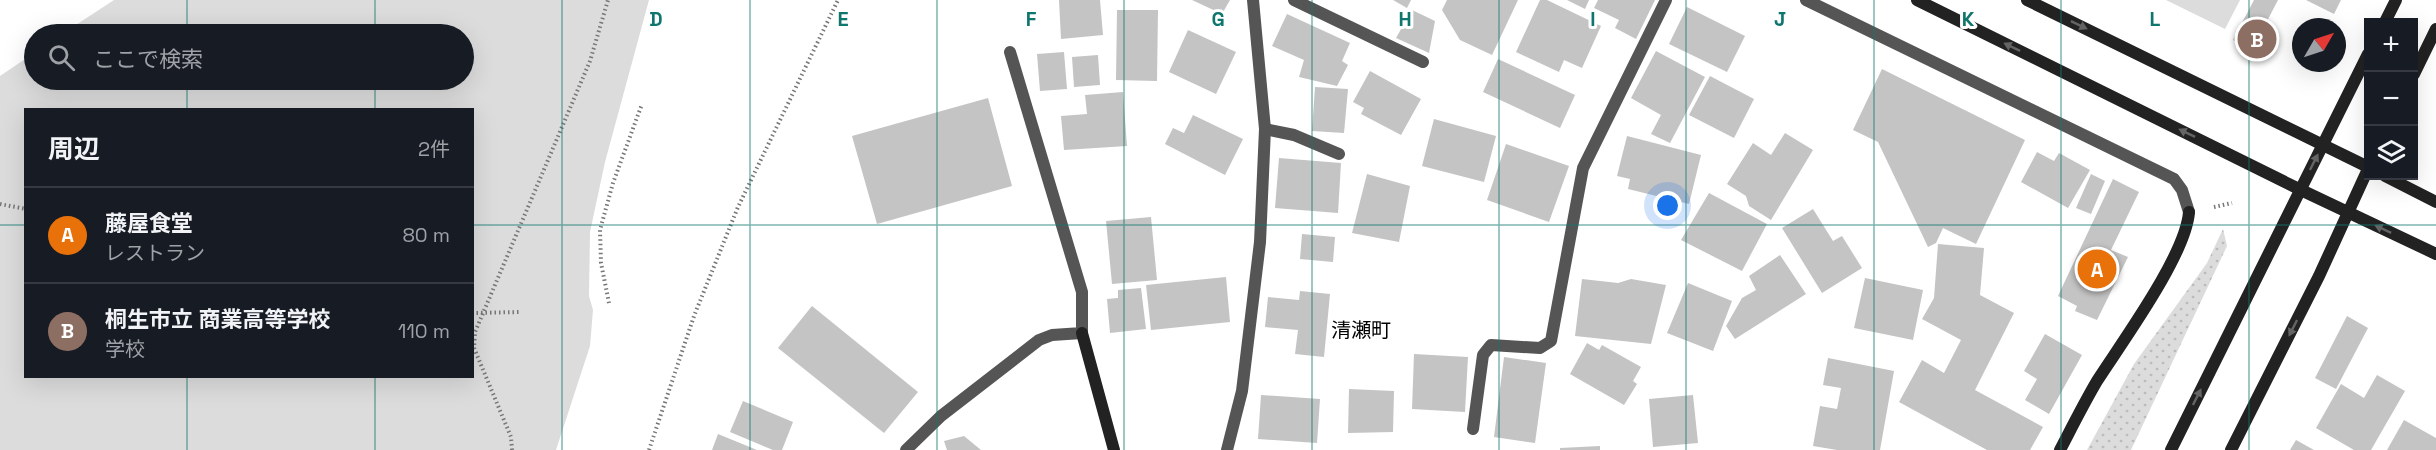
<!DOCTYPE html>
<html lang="ja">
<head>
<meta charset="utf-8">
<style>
	:root { --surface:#171b24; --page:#20242c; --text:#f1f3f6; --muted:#9ea1a6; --line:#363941; --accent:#858687 }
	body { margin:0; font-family:"Space Grotesk","Noto Sans JP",sans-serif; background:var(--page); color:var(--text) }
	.controls { position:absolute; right:18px; top:18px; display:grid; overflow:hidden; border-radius:0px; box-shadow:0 6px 24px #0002 }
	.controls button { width:54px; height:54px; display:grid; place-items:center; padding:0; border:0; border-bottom:2px solid var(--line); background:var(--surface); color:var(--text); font:30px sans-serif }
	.compass { position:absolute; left:2292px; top:18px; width:54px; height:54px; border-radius:50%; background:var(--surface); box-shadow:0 6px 24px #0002; rotate:51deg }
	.you { position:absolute; left:1668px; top:206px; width:21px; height:21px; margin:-15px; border:4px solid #fff; border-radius:50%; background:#1a73e8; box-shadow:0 0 0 9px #1a73e833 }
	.badge { display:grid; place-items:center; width:39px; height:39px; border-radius:50%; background:var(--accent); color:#fff; font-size:20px; font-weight:700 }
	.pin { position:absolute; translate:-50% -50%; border:3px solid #fff; box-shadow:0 2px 6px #0006 }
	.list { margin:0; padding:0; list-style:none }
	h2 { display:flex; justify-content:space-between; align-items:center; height:78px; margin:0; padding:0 24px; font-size:26px }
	h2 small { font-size:20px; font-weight:400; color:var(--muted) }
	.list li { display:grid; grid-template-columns:39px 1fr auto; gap:18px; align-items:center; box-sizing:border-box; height:96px; padding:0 24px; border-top:2px solid var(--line) }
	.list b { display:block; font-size:22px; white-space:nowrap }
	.list p { margin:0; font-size:20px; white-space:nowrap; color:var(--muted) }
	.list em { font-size:20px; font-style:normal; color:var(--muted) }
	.icon { flex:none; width:33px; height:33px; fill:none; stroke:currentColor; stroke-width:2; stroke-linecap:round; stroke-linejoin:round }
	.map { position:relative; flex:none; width:2436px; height:450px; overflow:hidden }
	.search { position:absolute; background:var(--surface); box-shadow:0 6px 24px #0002; left:24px; top:24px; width:450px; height:66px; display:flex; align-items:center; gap:15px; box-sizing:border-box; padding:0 21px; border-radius:33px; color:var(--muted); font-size:22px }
	.panel { position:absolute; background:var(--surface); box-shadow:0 6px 24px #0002; left:24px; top:108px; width:450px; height:270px; border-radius:0px }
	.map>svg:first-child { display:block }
	.grass { fill:url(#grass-dots) }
	.pitch { fill:#dcdcdc; fill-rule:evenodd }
	.building { fill:#c4c4c4 }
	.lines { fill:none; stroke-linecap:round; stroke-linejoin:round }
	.path { stroke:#777; stroke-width:4; stroke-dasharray:1.5 3; stroke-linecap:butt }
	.lane { stroke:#555; stroke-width:12 }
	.street { stroke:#555; stroke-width:12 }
	.secondary { stroke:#222; stroke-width:12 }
	.oneway { fill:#646464 }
	.grid { fill:none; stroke:#0f766e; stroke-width:1.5; stroke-opacity:0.55 }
	.labels { text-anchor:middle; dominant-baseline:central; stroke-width:6; stroke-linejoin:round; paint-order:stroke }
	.neighbourhood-label { font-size:20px; fill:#000; stroke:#fff }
	.grid-label { font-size:20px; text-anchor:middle; font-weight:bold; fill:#0f766e; stroke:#fff; stroke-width:6; stroke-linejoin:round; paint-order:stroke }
</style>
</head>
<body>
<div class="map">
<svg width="2436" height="450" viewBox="0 0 2436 450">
	<defs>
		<pattern id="grass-dots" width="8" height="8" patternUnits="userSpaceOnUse" patternTransform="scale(1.5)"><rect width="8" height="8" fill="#dcdcdc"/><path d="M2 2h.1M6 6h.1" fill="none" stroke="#bbb" stroke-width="1.8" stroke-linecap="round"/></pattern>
	</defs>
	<rect width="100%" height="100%" fill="#fff"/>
	<polygon class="grass" points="2223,229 2227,246 2131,450 2087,450 2134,364 2207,263"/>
	<g class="pitch">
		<path d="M114,0H649L605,162L590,232L589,296L593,310L590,346L556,450H0V76L34,53V80H464V34H62ZM26,110H472V376H26Z"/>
		<polygon points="2166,0 2240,0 2225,29"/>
	</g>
	<g class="building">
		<polygon points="1059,0 1100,0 1103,35 1061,39"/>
		<polygon points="1192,0 1230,0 1222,14"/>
		<polygon points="1393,0 1411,0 1407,8"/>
		<polygon points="1447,0 1518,0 1492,55 1460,40 1442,10"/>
		<polygon points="1540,0 1547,0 1601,26 1582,68 1564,60 1559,72 1516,52"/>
		<polygon points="1567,0 1589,0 1585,9"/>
		<polygon points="1598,0 1655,0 1636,39 1615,28 1619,20 1594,8"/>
		<polygon points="2254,0 2278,0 2252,50 2233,40"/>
		<polygon points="2306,0 2341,0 2334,14"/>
		<polygon points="1687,7 1745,36 1727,72 1669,44"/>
		<polygon points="1117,10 1158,10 1157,81 1116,80"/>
		<polygon points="1412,10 1435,21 1429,53 1396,38"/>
		<polygon points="1287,14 1350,43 1342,61 1348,65 1337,86 1299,77 1304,60 1272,46"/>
		<polygon points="1188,30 1236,52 1216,94 1169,72"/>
		<polygon points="1656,51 1705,77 1670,143 1651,134 1661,115 1631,98"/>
		<polygon points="1064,52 1067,89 1040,91 1037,54"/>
		<polygon points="1098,55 1100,85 1074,87 1072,57"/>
		<polygon points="1498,59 1575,95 1560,128 1483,92"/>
		<polygon points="1882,69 2025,140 1976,244 1943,228 1936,243 1928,247 1878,142 1853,130"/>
		<polygon points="1370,71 1421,99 1401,135 1361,114 1364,108 1353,102"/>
		<polygon points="1710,76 1754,99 1734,138 1689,115"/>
		<polygon points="1315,87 1348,89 1344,133 1312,131"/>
		<polygon points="1123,92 1127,146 1064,150 1061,116 1087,114 1085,95"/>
		<polygon points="988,98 1012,186 877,224 852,136"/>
		<polygon points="1193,115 1243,139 1225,175 1165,144 1173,128 1184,133"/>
		<polygon points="1434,119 1496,136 1484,182 1422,166"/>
		<polygon points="1785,133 1813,150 1771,220 1749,206 1746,196 1727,184 1753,143 1771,155"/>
		<polygon points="1627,136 1701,155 1689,204 1628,189 1630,179 1617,176"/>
		<polygon points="1506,144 1569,166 1549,222 1487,200"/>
		<polygon points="2037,152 2054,161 2059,153 2090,170 2068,208 2021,182"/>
		<polygon points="1279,158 1341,163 1338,213 1275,208"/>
		<polygon points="1367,174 1410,186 1399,242 1352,233"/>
		<polygon points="2091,174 2105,181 2091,214 2076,208"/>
		<polygon points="2113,179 2139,192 2111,250 2128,257 2097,320 2075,311 2077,306 2058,296"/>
		<polygon points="1709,193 1767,224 1742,271 1681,240"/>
		<polygon points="1813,209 1833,241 1842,236 1862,268 1822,293 1782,228"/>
		<polygon points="1151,217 1157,280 1112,284 1106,221"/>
		<polygon points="1302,234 1335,237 1333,262 1300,259"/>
		<polygon points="1938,244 1984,248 1980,295 2014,313 1975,390 2043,427 2030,450 1987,450 1899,402 1922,360 1944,373 1961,340 1922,319 1934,298"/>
		<polygon points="1780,255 1806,294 1735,339 1726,326 1742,298 1756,290 1749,276"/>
		<polygon points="1226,277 1230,322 1151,330 1146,285"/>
		<polygon points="1865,278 1923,290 1913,340 1854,328"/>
		<polygon points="1582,279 1618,283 1631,279 1666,285 1651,344 1575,336"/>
		<polygon points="1688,283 1732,301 1713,351 1667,333"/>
		<polygon points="1141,288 1146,329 1110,333 1107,299 1118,298 1118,290"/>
		<polygon points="1300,291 1330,294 1324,357 1295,354 1298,330 1265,327 1268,297 1299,300"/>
		<polygon points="812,306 918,392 884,433 778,348"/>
		<polygon points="2347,316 2368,328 2336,389 2315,378"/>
		<polygon points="2045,334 2082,355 2049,414 2025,400 2037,379 2024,371"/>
		<polygon points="1587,343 1599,350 1602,345 1641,367 1633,381 1637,384 1624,405 1570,374"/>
		<polygon points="1414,354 1468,357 1465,412 1412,409"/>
		<polygon points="1504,357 1546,363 1535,443 1494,437"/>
		<polygon points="1828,358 1894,371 1880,450 1837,450 1813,446 1820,406 1837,409 1841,388 1823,385"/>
		<polygon points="2377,375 2405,391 2371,450 2354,450 2316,428 2341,384 2364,398"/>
		<polygon points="1349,389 1394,391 1393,432 1348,433"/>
		<polygon points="1261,395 1320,399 1317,443 1258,439"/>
		<polygon points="1693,395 1698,443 1653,447 1649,399"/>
		<polygon points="743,401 793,422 782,450 773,450 730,432"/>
		<polygon points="2404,420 2436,438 2436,450 2387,450"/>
		<polygon points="718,434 757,450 712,450"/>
		<polygon points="964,436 981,450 947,450 944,441"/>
		<polygon points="2296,440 2314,450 2290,450"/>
		<polygon points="1600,446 1600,450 1560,450 1560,448"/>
	</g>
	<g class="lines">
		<g class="path">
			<polyline points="0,204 26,209"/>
			<polyline points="2214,207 2232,203"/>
			<polyline points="609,303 601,263 600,230 613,183 642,104"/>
			<polyline points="472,313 521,312"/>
			<polyline points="512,450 511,437 474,348 475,332 590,61 608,0"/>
			<polyline points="649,450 694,316 738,207 838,0"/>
		</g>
		<g class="lane">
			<polyline points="1294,0 1423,62"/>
			<polyline points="1265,129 1294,135 1339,154"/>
			<polyline points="1473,429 1483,355 1491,345 1540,348 1551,341 1583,168 1666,0"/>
		</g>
		<g class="street">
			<polyline points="1806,0 2174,179 2182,190 2189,212"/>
			<polyline points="906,450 941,416 1039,340 1052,335 1082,333 1082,292 1010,52"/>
			<polyline points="1227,450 1242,391 1260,242 1265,129 1253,0"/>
		</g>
		<g class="secondary">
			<polyline points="1917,0 2301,190 2436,254"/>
			<polyline points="2027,0 2368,167"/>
			<polyline points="2385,22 2396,0"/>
			<polyline points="2414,74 2436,29"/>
			<polyline points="2385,176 2436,202"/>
			<polyline points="1082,333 1114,450"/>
			<path d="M2060,450C2072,427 2084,403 2097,381C2122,342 2186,255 2189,212"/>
			<polyline points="2171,450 2368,54"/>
			<polyline points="2231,450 2319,276 2368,169"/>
		</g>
	</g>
	<defs><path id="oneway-solid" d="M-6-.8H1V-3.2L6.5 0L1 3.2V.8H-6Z" transform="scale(1.5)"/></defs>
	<g class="oneway">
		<use href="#oneway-solid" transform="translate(2079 25) rotate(26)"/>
		<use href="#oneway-solid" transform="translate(2012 47) rotate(-154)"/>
		<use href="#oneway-solid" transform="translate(2187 133) rotate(-154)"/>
		<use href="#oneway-solid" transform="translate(2314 162) rotate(-63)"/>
		<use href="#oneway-solid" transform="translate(2383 229) rotate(-155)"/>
		<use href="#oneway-solid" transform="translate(2293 328) rotate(117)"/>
		<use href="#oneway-solid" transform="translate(2197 397) rotate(-63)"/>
	</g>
	<path class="grid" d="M187,0V34M375,0V34M562,0V450M750,0V450M937,0V450M1124,0V450M1312,0V450M1499,0V450M1686,0V450M1874,0V450M2061,0V450M2249,0V450M187,80V110M375,80V110M0,225H26M472,225H2436M187,376V450M375,376V450"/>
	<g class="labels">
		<g class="neighbourhood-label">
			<text x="1361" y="330">清瀬町</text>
		</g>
	</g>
	<g class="grid-label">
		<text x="656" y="26">D</text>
		<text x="843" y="26">E</text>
		<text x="1031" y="26">F</text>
		<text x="1218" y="26">G</text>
		<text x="1405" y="26">H</text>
		<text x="1593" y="26">I</text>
		<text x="1780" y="26">J</text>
		<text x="1968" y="26">K</text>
		<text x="2155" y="26">L</text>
	</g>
</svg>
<div class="controls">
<button>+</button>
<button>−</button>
<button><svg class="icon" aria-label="layers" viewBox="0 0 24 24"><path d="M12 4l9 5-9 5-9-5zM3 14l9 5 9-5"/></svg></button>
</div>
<svg class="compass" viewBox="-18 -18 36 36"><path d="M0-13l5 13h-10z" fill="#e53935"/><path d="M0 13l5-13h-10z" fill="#9ea1a6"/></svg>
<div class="you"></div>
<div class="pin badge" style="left:2097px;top:269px;background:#e8710a">A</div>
<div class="pin badge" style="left:2257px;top:39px;background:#8d6e63">B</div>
<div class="search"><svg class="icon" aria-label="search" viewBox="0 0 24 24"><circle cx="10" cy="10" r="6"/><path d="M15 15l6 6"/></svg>ここで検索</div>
<section class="panel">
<h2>周辺<small>2件</small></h2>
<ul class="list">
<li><span class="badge" style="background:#e8710a">A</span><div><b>藤屋食堂</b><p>レストラン</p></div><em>80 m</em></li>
<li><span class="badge" style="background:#8d6e63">B</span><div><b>桐生市立 商業高等学校</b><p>学校</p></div><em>110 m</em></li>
</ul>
</section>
</div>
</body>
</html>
